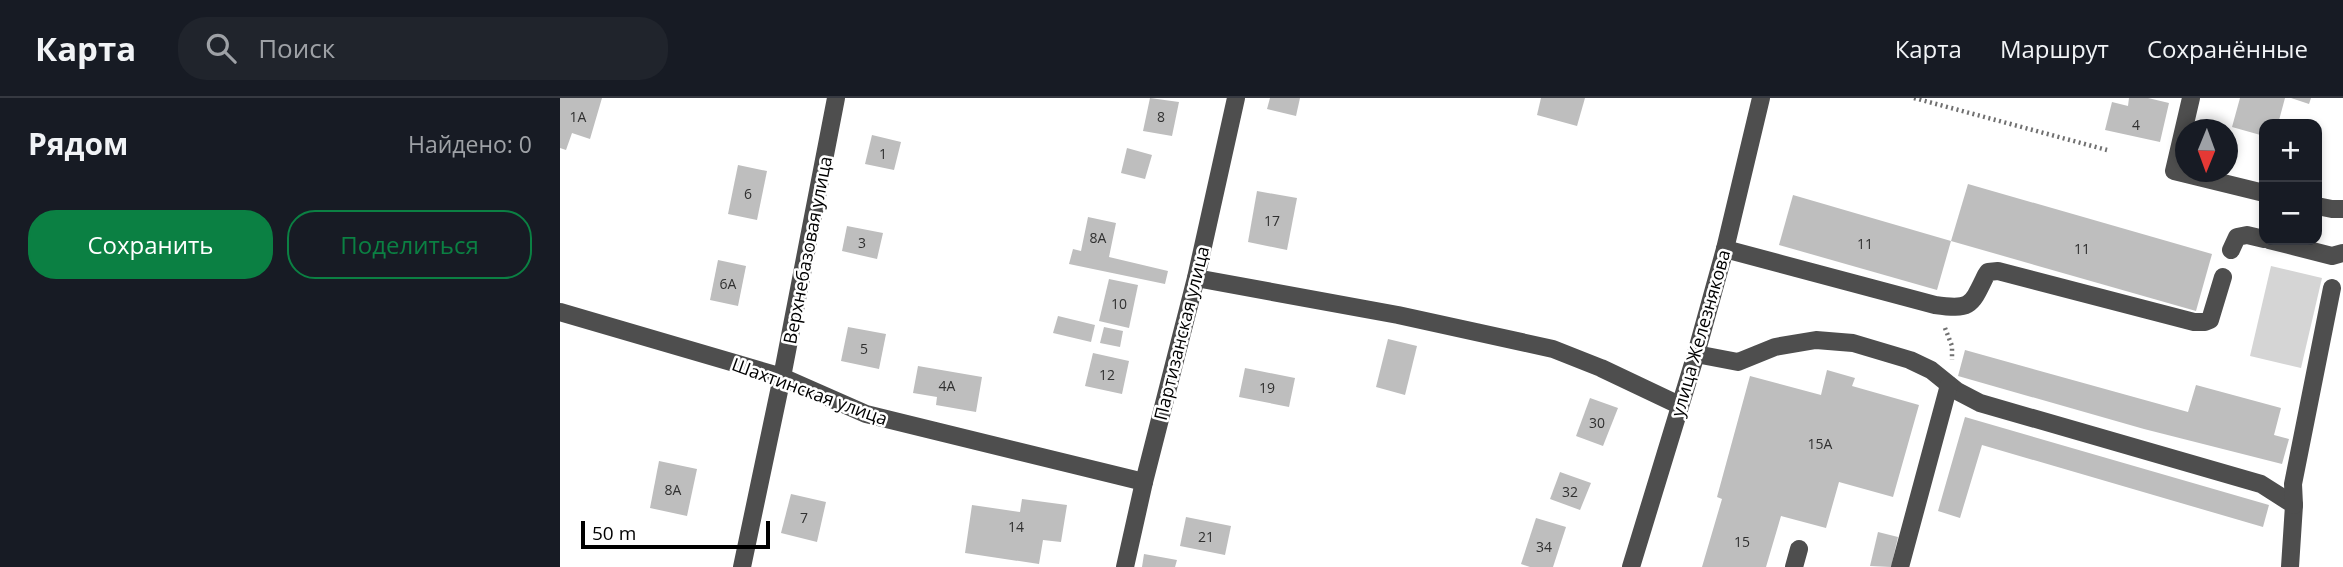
<!DOCTYPE html>
<html lang="ru">
<head>
<meta charset="utf-8">
<style>
	:root { --surface:#171b24; --page:#20242c; --text:#f1f3f6; --muted:#9ea1a6; --line:#363941; --accent:#0b8043 }
	body { margin:0; font-family:"Open Sans",sans-serif; background:var(--page); color:var(--text) }
	.controls { position:absolute; right:21px; top:21px; display:grid; overflow:hidden; border-radius:14px; box-shadow:0 4px 10px #0003 }
	.controls button { width:63px; height:63px; display:grid; place-items:center; padding:0; border:0; border-bottom:2px solid var(--line); background:var(--surface); color:var(--text); font:35px sans-serif }
	.compass { position:absolute; left:1615px; top:21px; width:63px; height:63px; border-radius:50%; background:var(--surface); box-shadow:0 4px 10px #0003; rotate:181deg }
	.scale { position:absolute; left:21px; bottom:18px; width:189px; box-sizing:border-box; padding-left:7px; border:4px solid #000; border-top:0; font-size:19px; line-height:24px; white-space:nowrap; color:#000; -webkit-text-stroke:5px #fff; paint-order:stroke }
	.list { margin:0; padding:0; list-style:none }
	h2 { display:flex; justify-content:space-between; align-items:center; height:91px; margin:0; padding:0 28px; font-size:30px }
	h2 small { font-size:23px; font-weight:400; color:var(--muted) }
	.actions { display:flex; gap:14px; padding:21px 28px }
	.actions a { flex:1; padding:16px 0; border:2px solid var(--accent); border-radius:28px; text-align:center; font-size:24px; color:var(--accent) }
	.actions .main { background:var(--accent); color:#fff }
	.icon { flex:none; width:38px; height:38px; fill:none; stroke:currentColor; stroke-width:2; stroke-linecap:round; stroke-linejoin:round }
	.map { position:relative; flex:none; width:1783px; height:469px; overflow:hidden }
	header { display:flex; align-items:center; gap:42px; box-sizing:border-box; height:98px; padding:0 35px; background:var(--surface); border-bottom:2px solid var(--line) }
	header strong { font-size:33px }
	nav { display:flex; gap:38px; margin-inline-start:auto; font-size:24px }
	.search { width:490px; height:63px; background:var(--page); display:flex; align-items:center; gap:18px; box-sizing:border-box; padding:0 24px; border-radius:28px; color:var(--muted); font-size:26px }
	main { display:flex }
	aside { flex:1; background:var(--surface) }
	.map>svg:first-child { display:block }
	.green { fill:#d5d5d5 }
	.building { fill:#bebebe }
	.lines { fill:none; stroke-linecap:round; stroke-linejoin:round }
	.path { stroke:#707070; stroke-width:4.5; stroke-dasharray:2 3.5; stroke-linecap:butt }
	.minor { stroke:#4e4e4e; stroke-width:18 }
	.labels { text-anchor:middle; dominant-baseline:central; stroke-width:5; stroke-linejoin:round; paint-order:stroke }
	.number-label { font-size:14px; fill:#303030 }
	.street-label { font-size:18px; fill:#000; stroke:#fff }
</style>
</head>
<body>
<header>
<strong>Карта</strong>
<div class="search"><svg class="icon" aria-label="search" viewBox="0 0 24 24"><circle cx="10" cy="10" r="6"/><path d="M15 15l6 6"/></svg>Поиск</div>
<nav><a>Карта</a><a>Маршрут</a><a>Сохранённые</a></nav>
</header>
<main>
<aside>
<h2>Рядом<small>Найдено: 0</small></h2>
<ul class="list">
</ul>
<div class="actions"><a class="main">Сохранить</a><a>Поделиться</a></div>
</aside>
<div class="map">
<svg width="1783" height="469" viewBox="0 0 1783 469">
	<rect width="100%" height="100%" fill="#fff"/>
	<polygon class="green" points="1711,168 1762,180 1741,270 1690,258"/>
	<g class="building">
		<polygon points="0,0 42,0 30,41 12,35 6,52 0,50"/>
		<polygon points="590,0 619,4 612,38 583,33"/>
		<polygon points="710,0 740,0 736,18 707,11"/>
		<polygon points="981,0 1025,0 1017,28 977,17"/>
		<polygon points="1569,0 1588,0 1609,5 1600,44 1545,32 1552,4 1568,8"/>
		<polygon points="1680,0 1725,0 1718,26 1704,26 1704,38 1672,29"/>
		<polygon points="1731,0 1751,0 1749,6"/>
		<polygon points="312,37 341,44 334,72 305,66"/>
		<polygon points="567,50 592,57 585,81 561,75"/>
		<polygon points="178,67 207,73 197,122 168,116"/>
		<polygon points="1408,86 1652,156 1636,213 1391,143"/>
		<polygon points="697,93 737,100 727,152 688,144"/>
		<polygon points="1233,97 1391,143 1377,192 1219,147"/>
		<polygon points="528,119 556,125 549,159 608,173 605,186 509,166 513,151 521,153"/>
		<polygon points="287,128 323,135 317,161 282,153"/>
		<polygon points="158,162 186,168 178,208 150,202"/>
		<polygon points="549,181 578,187 569,230 539,223"/>
		<polygon points="498,218 535,227 531,244 493,235"/>
		<polygon points="288,229 326,236 319,271 281,263"/>
		<polygon points="544,229 563,233 560,249 540,245"/>
		<polygon points="828,241 857,248 845,297 816,289"/>
		<polygon points="1405,252 1628,314 1636,287 1721,310 1714,337 1729,341 1722,366 1584,331 1398,278"/>
		<polygon points="533,255 569,263 562,296 525,288"/>
		<polygon points="358,268 422,279 416,314 376,307 377,299 353,295"/>
		<polygon points="685,270 735,280 729,309 679,299"/>
		<polygon points="1267,272 1295,280 1292,288 1359,307 1333,399 1279,384 1266,430 1221,418 1206,469 1142,469 1162,401 1157,399 1190,278 1261,297"/>
		<polygon points="1030,300 1058,310 1043,348 1016,338"/>
		<polygon points="1405,319 1709,407 1703,429 1422,347 1400,420 1378,413"/>
		<polygon points="99,363 137,371 127,418 90,410"/>
		<polygon points="1000,374 1031,385 1020,412 990,401"/>
		<polygon points="231,396 266,404 257,444 221,435"/>
		<polygon points="462,401 507,407 501,444 483,442 479,466 405,455 412,407 460,414"/>
		<polygon points="626,419 671,428 665,457 620,448"/>
		<polygon points="976,420 1006,429 993,469 970,469 961,466"/>
		<polygon points="1318,434 1338,439 1331,469 1310,468"/>
		<polygon points="584,456 617,462 615,469 582,469"/>
	</g>
	<g class="lines">
		<g class="path">
			<polyline points="1354,0 1547,52"/>
			<polyline points="1385,230 1392,248 1392,262"/>
		</g>
		<g class="minor">
			<polyline points="1631,0 1614,73 1704,95"/>
			<polyline points="1757,108 1772,111 1783,111"/>
			<polyline points="1709,142 1772,158 1783,155"/>
			<path d="M1165,151L1375,207C1411,212 1411,208 1426,177L1428,174L1438,173L1634,224H1645L1650,222L1663,179"/>
			<polyline points="1671,152 1677,139 1687,137 1704,141"/>
			<polyline points="636,180 838,217 993,251 1041,270 1119,307"/>
			<polyline points="0,214 222,279 306,316 584,384"/>
			<polyline points="1136,256 1178,264 1215,249 1256,242 1293,245 1350,262 1371,272 1397,293 1420,305 1701,386 1734,407 1730,469"/>
			<polyline points="1734,407 1733,386 1772,190"/>
			<polyline points="182,469 222,279 276,0"/>
			<polyline points="565,469 584,384 636,180 676,0"/>
			<polyline points="1071,469 1136,256 1165,151 1201,0"/>
			<polyline points="1234,469 1239,451"/>
			<polyline points="1340,469 1389,287"/>
		</g>
	</g>
	<g class="labels">
		<g class="number-label">
			<text x="18" y="18">1А</text>
			<text x="601" y="18">8</text>
			<text x="1576" y="26">4</text>
			<text x="323" y="55">1</text>
			<text x="188" y="95">6</text>
			<text x="712" y="122">17</text>
			<text x="538" y="139">8А</text>
			<text x="302" y="144">3</text>
			<text x="1305" y="145">11</text>
			<text x="1522" y="150">11</text>
			<text x="168" y="185">6А</text>
			<text x="559" y="205">10</text>
			<text x="304" y="250">5</text>
			<text x="547" y="276">12</text>
			<text x="387" y="287">4А</text>
			<text x="707" y="289">19</text>
			<text x="1037" y="324">30</text>
			<text x="1260" y="345">15А</text>
			<text x="113" y="391">8А</text>
			<text x="1010" y="393">32</text>
			<text x="244" y="419">7</text>
			<text x="456" y="428">14</text>
			<text x="646" y="438">21</text>
			<text x="1182" y="443">15</text>
			<text x="984" y="448">34</text>
		</g>
		<g class="street-label">
			<text transform="translate(247 152) rotate(-79)">Верхнебазовая улица</text>
			<text transform="translate(621 235) rotate(-76)">Партизанская улица</text>
			<text transform="translate(1140 235) rotate(-74)">улица Железнякова</text>
			<text transform="translate(250 293) rotate(20)">Шахтинская улица</text>
		</g>
	</g>
</svg>
<div class="controls">
<button>+</button>
<button>−</button>
</div>
<svg class="compass" viewBox="-18 -18 36 36"><path d="M0-13l5 13h-10z" fill="#e53935"/><path d="M0 13l5-13h-10z" fill="#9ea1a6"/></svg>
<div class="scale">50 m</div>
</div>
</main>
</body>
</html>
